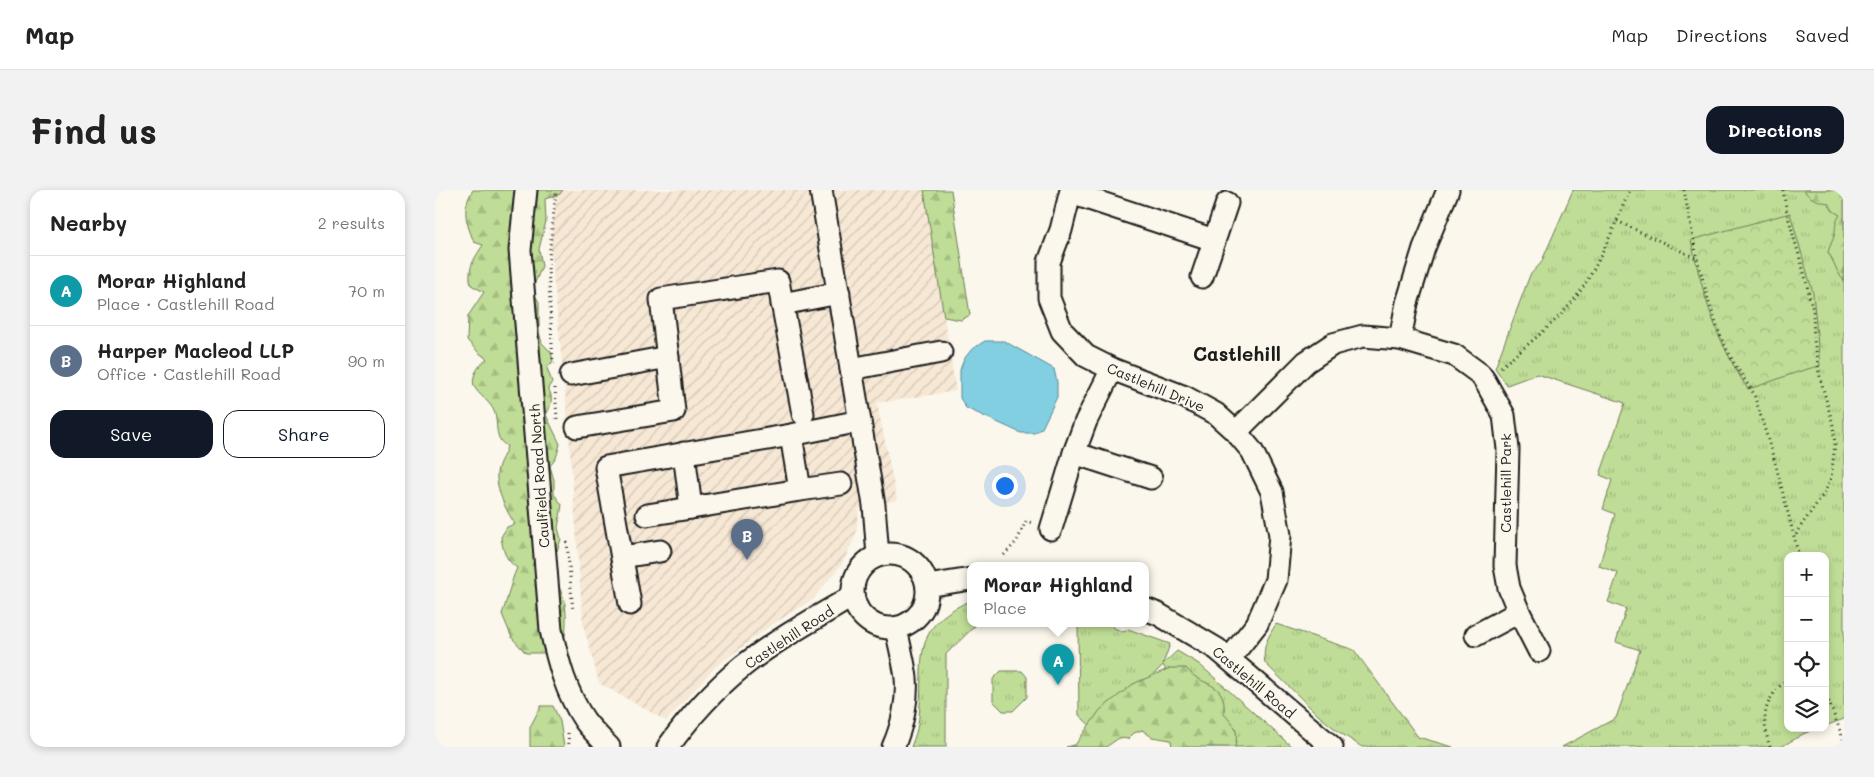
<!DOCTYPE html>
<html lang="en">
<head>
<meta charset="utf-8">
<style>
	:root { --surface:#fff; --page:#f2f2f2; --text:#222; --muted:#767676; --line:#e0e0e0; --accent:#111827 }
	body { margin:0; font-family:Mali,sans-serif; background:var(--page); color:var(--text) }
	.controls { position:absolute; right:15px; bottom:15px; display:grid; overflow:hidden; border-radius:10px; box-shadow:0 2px 8px #0003 }
	.controls button { width:45px; height:45px; display:grid; place-items:center; padding:0; border:0; border-bottom:1px solid var(--line); background:var(--surface); color:var(--text); font:25px sans-serif }
	.you { position:absolute; left:569px; top:295px; width:18px; height:18px; margin:-12px; border:4px solid #fff; border-radius:50%; background:#1a73e8; box-shadow:0 0 0 8px #1a73e833 }
	.badge { display:grid; place-items:center; width:32px; height:32px; border-radius:50%; background:var(--accent); color:#fff; font-size:16px; font-weight:700 }
	.pin { position:absolute; translate:-50% -41px; filter:drop-shadow(0 1px 2px #0008) }
	.pin::after { content:''; position:absolute; top:26px; width:18px; height:15px; background:inherit; clip-path:polygon(0 0,100% 0,50% 100%) }
	.popup { position:absolute; left:532px; top:372px; width:182px; height:65px; box-sizing:border-box; display:grid; place-content:center; border-radius:10px; background:var(--surface); filter:drop-shadow(0 1px 4px #0005); font-size:16px; white-space:nowrap; color:var(--muted) }
	.popup b { font-size:19px; color:var(--text) }
	.popup::after { content:''; position:absolute; left:50%; top:100%; margin-left:-10px; border:10px solid transparent; border-top-color:var(--surface) }
	.list { margin:0; padding:0; list-style:none }
	h2 { display:flex; justify-content:space-between; align-items:center; height:65px; margin:0; padding:0 20px; font-size:21px }
	h2 small { font-size:16px; font-weight:400; color:var(--muted) }
	.list li { display:grid; grid-template-columns:32px 1fr auto; gap:15px; align-items:center; box-sizing:border-box; height:70px; padding:0 20px; border-top:1px solid var(--line) }
	.list b { display:block; font-size:19px; white-space:nowrap }
	.list p { margin:0; font-size:16px; white-space:nowrap; color:var(--muted) }
	.list em { font-size:16px; font-style:normal; color:var(--muted) }
	.actions { display:flex; gap:10px; padding:15px 20px }
	.actions a { flex:1; padding:11px 0; border:1px solid var(--accent); border-radius:15px; text-align:center; font-size:18px; color:var(--accent) }
	.actions .main { background:var(--accent); color:#fff }
	.icon { flex:none; width:28px; height:28px; fill:none; stroke:currentColor; stroke-width:2; stroke-linecap:round; stroke-linejoin:round }
	.map { position:relative; flex:none; width:1409px; height:557px; overflow:hidden; border-radius:15px }
	header { display:flex; align-items:center; gap:30px; box-sizing:border-box; height:70px; padding:0 25px; background:var(--surface); border-bottom:1px solid var(--line) }
	header strong { font-size:24px }
	nav { display:flex; gap:28px; margin-inline-start:auto; font-size:18px }
	.intro { display:flex; align-items:center; justify-content:space-between; box-sizing:border-box; height:120px; padding:0 30px }
	h1 { margin:0; font-size:35px }
	.button { padding:12px 22px; border-radius:15px; background:var(--accent); color:#fff; font-size:18px; font-weight:700 }
	main { display:flex; gap:30px; padding:0 30px }
	aside { flex:1; background:var(--surface); border-radius:15px; box-shadow:0 2px 8px #0003 }
	.map>svg:first-child { display:block }
	.industrial { fill:url(#industrial-furrows) }
	.grass { fill:url(#grass-tufts); stroke:#6e7c59 }
	.forest { fill:url(#forest-firs); stroke:#6e7c59 }
	.park { fill:url(#park-crowns); stroke:#6e7c59 }
	.water { fill:#82cfe2; stroke:#598793 }
	.lines { fill:none; stroke-linecap:round; stroke-linejoin:round }
	.minor-casing { stroke:#1c1c1c; stroke-width:25 }
	.path { stroke:#1c1c1c; stroke-width:3; stroke-dasharray:1 4; stroke-linecap:butt }
	.minor { stroke:#fbf7ec; stroke-width:21 }
	.labels { text-anchor:middle; dominant-baseline:central; stroke-width:4; stroke-linejoin:round; paint-order:stroke }
	.street-label { font-size:14px; fill:#1c1c1c; stroke:#fbf7ec }
	.district-label { font-size:19px; font-weight:bold; fill:#1c1c1c; stroke:#fbf7ec }
</style>
</head>
<body>
<header>
<strong>Map</strong>
<nav><a>Map</a><a>Directions</a><a>Saved</a></nav>
</header>
<div class="intro"><h1>Find us</h1><a class="button">Directions</a></div>
<main>
<aside>
<h2>Nearby<small>2 results</small></h2>
<ul class="list">
<li><span class="badge" style="background:#0f9aa8">A</span><div><b>Morar Highland</b><p>Place · Castlehill Road</p></div><em>70 m</em></li>
<li><span class="badge" style="background:#5c6f8a">B</span><div><b>Harper Macleod LLP</b><p>Office · Castlehill Road</p></div><em>90 m</em></li>
</ul>
<div class="actions"><a class="main">Save</a><a>Share</a></div>
</aside>
<div class="map">
<svg width="1409" height="557" viewBox="0 0 1409 557">
	<defs>
		<pattern id="industrial-furrows" width="10" height="10" patternUnits="userSpaceOnUse" patternTransform="scale(1.25)"><rect width="10" height="10" fill="#f6e8d4"/><path d="M-1 1l2-2M0 10L10 0M9 11l2-2" fill="none" stroke="#d2c6b5"/></pattern>
		<pattern id="grass-tufts" width="24" height="20" patternUnits="userSpaceOnUse" patternTransform="scale(1.25)"><rect width="24" height="20" fill="#bfdd96"/><path d="M3 7l-1-3M5 7V3M7 7l1-3M15 17l-1-3M17 17v-4M19 17l1-3" fill="none" stroke="#a4bd81"/></pattern>
		<pattern id="forest-firs" width="22" height="20" patternUnits="userSpaceOnUse" patternTransform="scale(1.25)"><rect width="22" height="20" fill="#bfdd96"/><path d="M5 1l3.5 6h-7zM16 11l3.5 6h-7z" fill="#a4bd81"/></pattern>
		<pattern id="park-crowns" width="20" height="18" patternUnits="userSpaceOnUse" patternTransform="scale(1.25)"><rect width="20" height="18" fill="#bfdd96"/><path d="M2 6a3 3 0 1 1 6 0M12 15a3 3 0 1 1 6 0" fill="none" stroke="#a4bd81"/></pattern>
	</defs>
	<rect width="100%" height="100%" fill="#fbf7ec"/>
	<filter id="ink" filterUnits="userSpaceOnUse"><feTurbulence type="fractalNoise" baseFrequency=".02" numOctaves="2"/><feDisplacementMap in="SourceGraphic" scale="10" xChannelSelector="R" yChannelSelector="G"/><feConvolveMatrix kernelMatrix="1 2 1 2 8 2 1 2 1" color-interpolation-filters="sRGB"/></filter>
	<g filter="url(#ink)">
		<polygon class="industrial" points="123,0 489,0 521,201 442,213 462,310 424,318 421,345 407,374 378,409 335,436 279,478 231,531 164,493 148,434 133,232 115,54"/>
		<g class="grass">
			<polygon points="1138,0 1409,0 1409,529 1390,536 1390,366 1353,366 1353,538 1383,538 1368,544 1346,557 1127,557 1181,528 1205,460 1181,452 1191,419 1173,412 1183,383 1164,376 1180,324 1168,319 1177,290 1165,285 1190,213 1102,184 1072,195 1060,178 1095,85 1106,73"/>
			<path d="M535,411L536,434H542L511,464V557H476C480,547 483,538 484,527C490,473 473,437 535,411Z"/>
			<polygon points="643,434 677,434 679,438 689,442 693,439 735,454 728,474 742,461 764,474 857,557 773,557 728,475 662,542 644,525"/>
			<path d="M841,434L919,460L983,547L1018,557H927L904,542L884,526L830,473C827,457 833,447 841,434Z"/>
			<polygon points="566,481 587,481 592,487 592,507 578,521 568,521 558,511 558,489"/>
		</g>
		<g class="forest">
			<path d="M38,0H128L125,4L110,9L111,31L104,59L107,76L97,100L104,112V142L107,153L116,162L118,171L112,178L117,192L113,198C119,208 116,216 111,225L125,254L121,268L115,276L119,290V304L127,315L123,338L126,349L122,361L100,369L97,375C103,381 110,384 117,389C133,403 132,428 130,446L109,463H91L77,448L67,424C73,409 75,393 82,378C70,369 68,361 66,347L72,337L80,334C71,321 58,294 63,278C65,270 70,265 72,256C58,249 64,233 59,221C55,211 43,205 39,196C36,185 44,175 52,169L43,162L32,150L33,126L49,102L36,95C32,78 39,69 48,55L39,52C31,32 26,19 38,0Z"/>
			<polygon points="489,0 516,0 535,125 526,130 509,127"/>
			<path d="M1369,0H1409V91C1401,82 1400,72 1393,63C1394,56 1398,51 1399,46C1402,35 1398,36 1405,25L1398,21L1393,13C1383,11 1374,9 1369,0Z"/>
			<path d="M735,478H751C767,499 792,489 789,524C800,537 804,539 800,557H737L736,550L717,547L707,540L699,543L693,549L684,548L671,557H631L640,555L665,520L698,494Z"/>
			<polygon points="106,516 118,516 125,531 129,557 95,557 95,537"/>
		</g>
		<path class="park" d="M1355,23L1378,103L1385,176C1360,181 1338,192 1313,199C1281,151 1268,105 1256,50Z"/>
		<polygon class="water" points="550,151 569,151 619,179 622,192 622,207 607,238 599,243 586,243 531,218 525,208 525,180 529,169 537,159"/>
		<g class="lines">
			<defs>
				<g id="minor">
					<path d="M91,0L85,60L116,440C123,472 131,503 150,531C157,540 166,549 174,557"/>
					<polyline points="386,0 439,315 443,366"/>
					<polyline points="636,0 626,40 614,72 614,108 627,141 651,166 677,179 750,207 781,224 801,242 817,261 837,302 845,345 841,390 822,434 795,468"/>
					<polyline points="636,3 779,50"/>
					<polyline points="767,87 792,13"/>
					<polyline points="347,114 404,103"/>
					<polyline points="965,149 972,113 989,58 1013,0"/>
					<polyline points="416,179 506,162"/>
					<polyline points="136,185 233,167"/>
					<polyline points="142,237 239,221 226,109 343,91 368,224"/>
					<polyline points="801,242 871,172 898,154 928,146 965,149 1019,165 1045,184 1050,191 1069,225 1073,259 1070,376 1074,398 1084,422 1104,461"/>
					<polyline points="249,263 256,318 365,300 356,245"/>
					<polyline points="639,263 716,288"/>
					<polyline points="365,300 406,294"/>
					<polyline points="212,325 256,318"/>
					<polyline points="616,339 639,263 651,231 677,179"/>
					<circle cx="455" cy="401" r="37"/>
					<polyline points="187,367 225,361"/>
					<polyline points="492,396 536,389"/>
					<polyline points="195,414 171,277 356,245 425,231"/>
					<polyline points="710,419 723,424 782,459 897,557"/>
					<polyline points="1041,445 1084,422"/>
					<path d="M233,557C253,529 281,498 308,476C342,449 381,428 418,406"/>
					<path d="M458,557C467,537 473,511 471,488C469,472 464,454 461,438"/>
				</g>
			</defs>
			<use href="#minor" class="minor-casing"/>
			<g class="path">
				<polyline points="1249,0 1262,68 1273,109 1286,148 1300,175 1319,204 1341,276 1364,366"/>
				<polyline points="1348,0 1352,23 1371,90 1378,122 1379,150 1385,187 1398,235 1400,254 1396,288 1390,302 1363,340 1360,348"/>
				<polyline points="1182,31 1261,68"/>
				<polyline points="118,174 113,76 121,0"/>
				<path d="M1066,177C1095,152 1130,127 1150,94C1169,64 1181,31 1195,0"/>
				<polyline points="120,198 122,229"/>
				<polyline points="132,352 138,421"/>
				<polyline points="569,365 582,351 591,331 597,333"/>
				<polyline points="1390,502 1409,551"/>
				<polyline points="133,543 134,557"/>
				<path d="M1335,557C1325,526 1329,510 1353,488"/>
			</g>
			<use href="#minor" class="minor"/>
		</g>
	</g>
	<g class="labels">
		<g class="street-label">
			<text transform="translate(721 197) rotate(23)">Castlehill Drive</text>
			<text transform="translate(104 286) rotate(-94)">Caulfield Road North</text>
			<text transform="translate(1070 293) rotate(-90)">Castlehill Park</text>
			<text transform="translate(354 447) rotate(-33)">Castlehill Road</text>
			<text transform="translate(819 492) rotate(40)">Castlehill Road</text>
		</g>
		<g class="district-label">
			<text x="802" y="163">Castlehill</text>
		</g>
	</g>
</svg>
<div class="controls">
<button>+</button>
<button>−</button>
<button><svg class="icon" aria-label="locate" viewBox="0 0 24 24"><circle cx="12" cy="12" r="6"/><path d="M12 2v4M12 18v4M2 12h4M18 12h4"/></svg></button>
<button><svg class="icon" aria-label="layers" viewBox="0 0 24 24"><path d="M12 4l9 5-9 5-9-5zM3 14l9 5 9-5"/></svg></button>
</div>
<div class="you"></div>
<div class="pin badge" style="left:623px;top:495px;background:#0f9aa8">A</div>
<div class="popup"><b>Morar Highland</b>Place</div>
<div class="pin badge" style="left:312px;top:370px;background:#5c6f8a">B</div>
</div>
</main>
</body>
</html>
